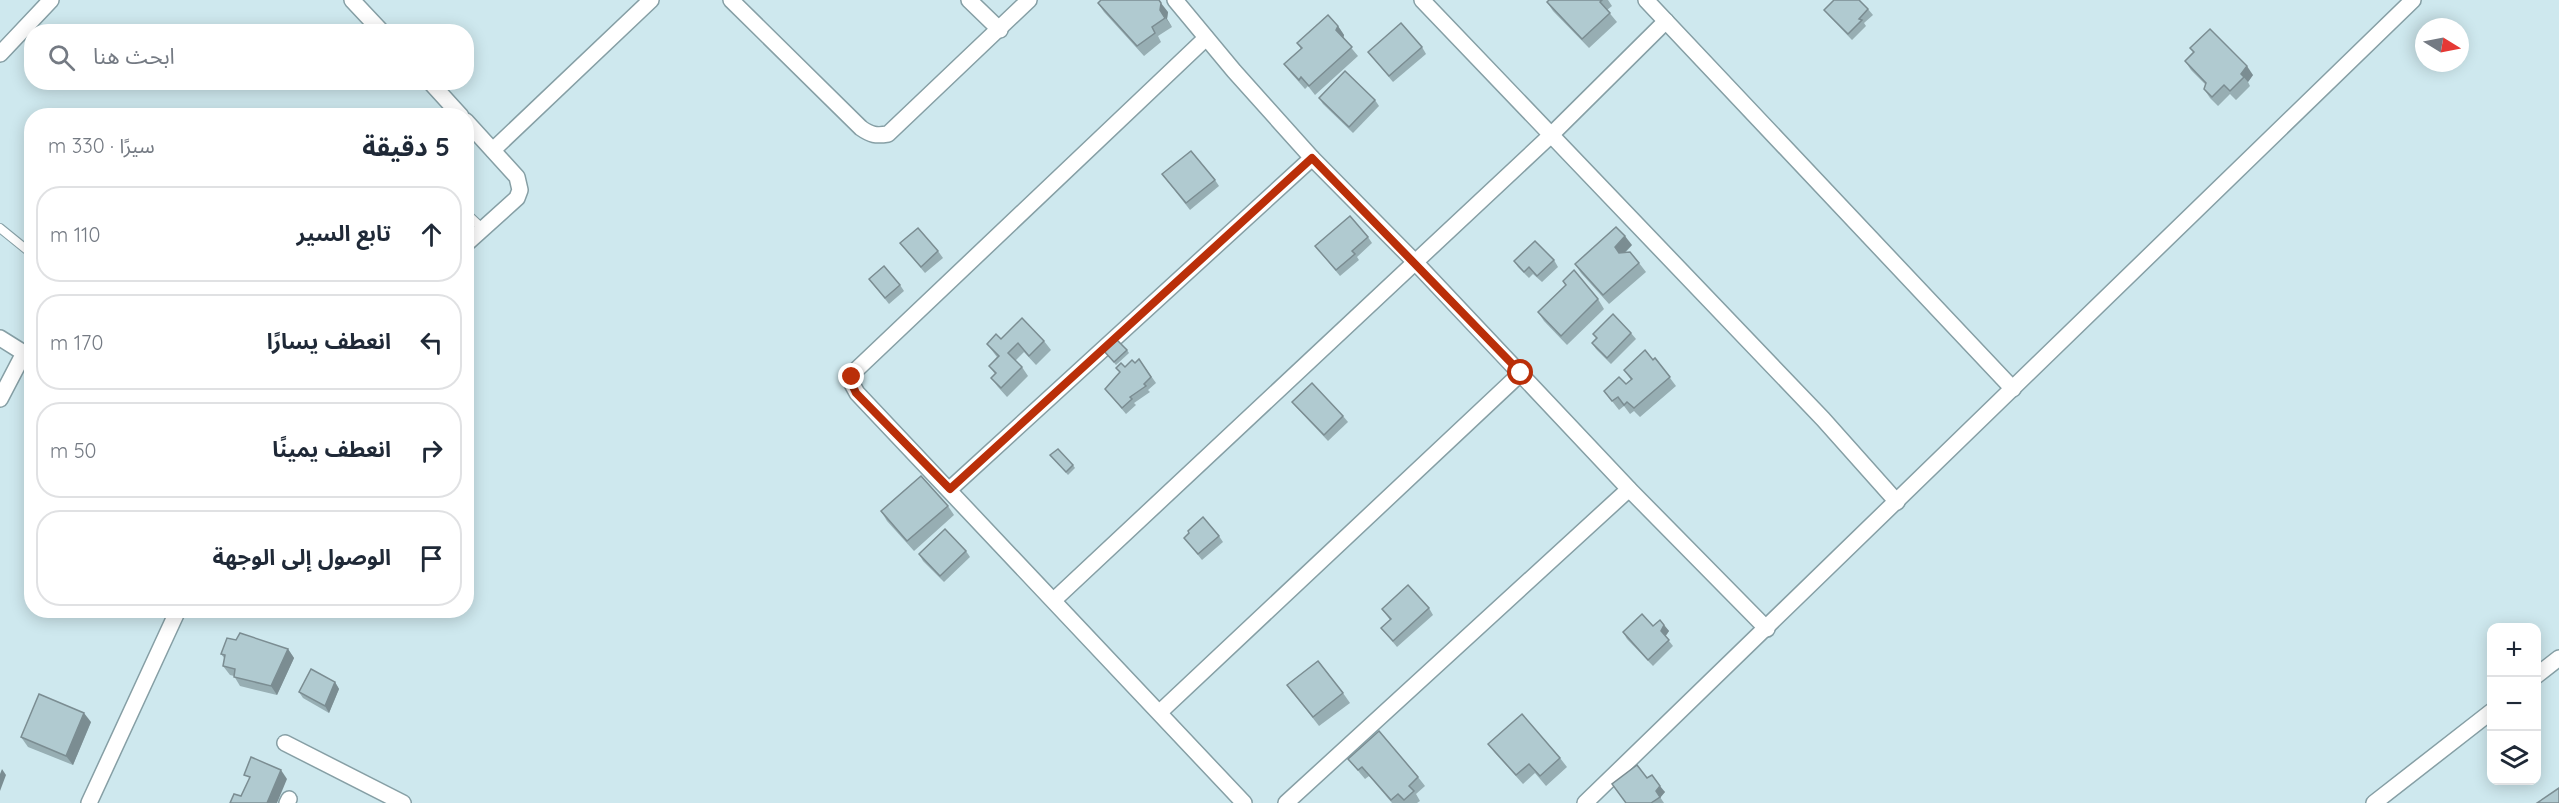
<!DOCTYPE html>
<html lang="ar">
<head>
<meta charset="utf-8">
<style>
	:root { --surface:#fff; --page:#f6f6f7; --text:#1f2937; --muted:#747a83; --line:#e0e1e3 }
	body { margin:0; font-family:Quicksand,"Noto Sans Arabic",sans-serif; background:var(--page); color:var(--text); direction:rtl }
	.controls { position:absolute; right:18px; bottom:18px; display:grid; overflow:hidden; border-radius:12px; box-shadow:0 3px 15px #0003 }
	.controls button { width:54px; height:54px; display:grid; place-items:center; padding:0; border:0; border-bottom:2px solid var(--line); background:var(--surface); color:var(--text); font:30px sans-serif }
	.compass { position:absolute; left:2415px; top:18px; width:54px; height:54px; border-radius:50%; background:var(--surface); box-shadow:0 3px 15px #0003; rotate:100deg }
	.stop { position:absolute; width:18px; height:18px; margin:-14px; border:4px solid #ba2f09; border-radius:50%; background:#fff }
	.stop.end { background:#ba2f09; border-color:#fff; box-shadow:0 2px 6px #0008 }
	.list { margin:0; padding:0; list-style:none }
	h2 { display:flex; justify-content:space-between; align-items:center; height:78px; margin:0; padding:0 24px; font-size:26px }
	h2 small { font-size:20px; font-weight:400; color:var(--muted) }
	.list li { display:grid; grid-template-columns:39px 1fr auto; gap:18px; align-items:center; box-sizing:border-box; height:96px; margin:0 12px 12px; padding:0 12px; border:2px solid var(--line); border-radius:24px }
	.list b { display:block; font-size:22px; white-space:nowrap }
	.list em { font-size:20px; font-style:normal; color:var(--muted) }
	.icon { flex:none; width:33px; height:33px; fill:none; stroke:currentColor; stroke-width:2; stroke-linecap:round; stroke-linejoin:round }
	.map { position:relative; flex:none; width:2559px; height:803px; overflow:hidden; direction:ltr }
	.search { position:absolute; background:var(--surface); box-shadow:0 3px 15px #0003; left:24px; top:24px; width:450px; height:66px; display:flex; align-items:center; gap:15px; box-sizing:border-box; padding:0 21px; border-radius:24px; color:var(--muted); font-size:22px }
	.panel { position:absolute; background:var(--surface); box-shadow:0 3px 15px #0003; left:24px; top:108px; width:450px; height:510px; border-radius:24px; direction:rtl }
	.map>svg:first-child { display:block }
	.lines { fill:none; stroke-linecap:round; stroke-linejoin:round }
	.lane-casing { stroke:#869fa5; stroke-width:10 }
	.street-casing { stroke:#869fa5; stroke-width:18 }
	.lane { stroke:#fff; stroke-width:8 }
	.street { stroke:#fff; stroke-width:15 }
	.wall { fill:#97aeb3 }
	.shaded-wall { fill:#7b8d92 }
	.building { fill:#b0cad0; stroke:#7b8d92; stroke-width:1.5 }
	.route { stroke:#ba2f09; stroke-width:8 }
</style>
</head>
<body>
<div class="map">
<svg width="2559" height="803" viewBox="0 0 2559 803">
	<rect width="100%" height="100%" fill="#cee8ee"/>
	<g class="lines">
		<defs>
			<g id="lane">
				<polyline points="466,213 483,229"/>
				<polyline points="0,228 32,254"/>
			</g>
			<g id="street">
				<polyline points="352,0 382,32"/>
				<path d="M731,0L861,128C871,135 876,136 888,134L1029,0"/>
				<polyline points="969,0 1000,30"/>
				<polyline points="1175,0 1234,71 1312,158 1415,262 1629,489 1767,629"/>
				<polyline points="1422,0 1823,419 1897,502"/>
				<polyline points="1646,0 2013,389"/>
				<polyline points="1206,38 854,372 851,382 857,393 1244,803"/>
				<polyline points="0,54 51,0"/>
				<polyline points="430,82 461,116"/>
				<polyline points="466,121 517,177 520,190 517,198 466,244"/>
				<polyline points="493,150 651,0"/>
				<polyline points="0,338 24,353 0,399"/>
				<polyline points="950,489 1312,158"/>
				<polyline points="1054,600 1550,136 1666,21"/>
				<polyline points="2536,676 2559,658"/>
				<polyline points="1160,712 1521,373"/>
				<polyline points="285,743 403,803"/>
				<polyline points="89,803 178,610"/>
				<polyline points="287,803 289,799"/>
				<polyline points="1286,803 1629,489"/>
				<polyline points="1585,803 2413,0"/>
				<polyline points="2374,803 2492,711"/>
			</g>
		</defs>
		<use href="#lane" class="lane-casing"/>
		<use href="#street" class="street-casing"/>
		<use href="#lane" class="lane"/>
		<use href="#street" class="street"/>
	</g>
	<g class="wall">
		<polygon points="1549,0 1608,0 1612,6 1607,10 1617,22 1589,48 1553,11 1547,2"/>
		<polygon points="1098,3 1168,12 1167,19 1172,27 1158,36 1161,42 1144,56 1104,12"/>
		<polygon points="1868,9 1873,15 1864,23 1866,26 1852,40 1829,16 1824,10"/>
		<polygon points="1338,26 1344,35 1343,38 1358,56 1315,95 1308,86 1305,89 1291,73 1284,64 1301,49 1297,43"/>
		<polygon points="1422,47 1426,54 1393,82 1368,52"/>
		<polygon points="2190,48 2253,75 2248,82 2250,86 2236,100 2230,94 2218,106 2210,98 2204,89 2206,85 2191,70 2185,61 2193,52"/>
		<polygon points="1319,98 1375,100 1379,106 1353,133 1323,104"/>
		<polygon points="1162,174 1215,180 1219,186 1190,210"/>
		<polygon points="1368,237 1372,243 1357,257 1359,260 1340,276 1315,246"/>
		<polygon points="900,243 938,251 943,258 925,273"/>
		<polygon points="1632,245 1625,253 1639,263 1646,272 1609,304 1581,273 1575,264"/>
		<polygon points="1554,260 1558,267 1542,282 1533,274 1529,278 1518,267 1514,261"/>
		<polygon points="869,279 900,285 904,291 889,304"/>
		<polygon points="1598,299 1604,309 1567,345 1544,321 1538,312"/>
		<polygon points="1631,333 1636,339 1611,364 1596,349 1592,343 1596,338 1593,334"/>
		<polygon points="1001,339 1044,341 1051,350 1036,365 1024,352 1015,361 1022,367 1028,376 1007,397 998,387 991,378 995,374 989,366 997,357 987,344"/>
		<polygon points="1127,350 1129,353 1116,365 1104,351"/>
		<polygon points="1655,358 1676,386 1640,417 1634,411 1630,414 1624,406 1619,410 1604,391 1626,384 1631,380 1624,370"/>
		<polygon points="1139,359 1156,383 1148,390 1150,392 1134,403 1136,405 1126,414 1105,389 1120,372 1116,368 1125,367 1135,363"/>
		<polygon points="1292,402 1343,416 1348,422 1328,441 1297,408"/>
		<polygon points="1050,455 1073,465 1075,468 1068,475"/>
		<polygon points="948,506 954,515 914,551 887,521 881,511"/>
		<polygon points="1219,536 1223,542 1202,560 1184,538"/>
		<polygon points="966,551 970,557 944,582 923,561 919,554"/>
		<polygon points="1429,608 1433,615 1397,647 1381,628 1390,620 1382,609"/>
		<polygon points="1664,625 1669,631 1665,636 1673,646 1653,666 1627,639 1623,632 1653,626"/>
		<polygon points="236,640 288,649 294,658 277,695 240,686 234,676 230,675 223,666 225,659 221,654"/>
		<polygon points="335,682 339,689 329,713 303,698 299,692"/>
		<polygon points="1287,685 1343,693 1350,703 1319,726"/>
		<polygon points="91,722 73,765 28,747 21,737"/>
		<polygon points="1488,744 1560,758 1567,767 1546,786 1535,773 1523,784 1495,753"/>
		<polygon points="1348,759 1418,777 1425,786 1416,794 1420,801 1417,803 1392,803 1369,776 1365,779"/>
		<polygon points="1647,778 1665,792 1660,797 1664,803 1626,803"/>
	</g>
	<g class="shaded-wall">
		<polygon points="1161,3 1168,12 1167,19 1172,27 1160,10"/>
		<polygon points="1338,26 1344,35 1343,39 1336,30"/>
		<polygon points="2247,66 2253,75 2248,82 2241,74"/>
		<polygon points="1625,236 1632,245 1621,256 1615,247"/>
		<polygon points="1664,625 1669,631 1665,637 1661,631"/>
		<polygon points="288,649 294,658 277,695 271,686"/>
		<polygon points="335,682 339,689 329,713 325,706"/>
		<polygon points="84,713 91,722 73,765 66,756"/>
		<polygon points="2,769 6,775 0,791 0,774"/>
		<polygon points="281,770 287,779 277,803 267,803"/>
		<polygon points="1660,786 1665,792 1660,798 1656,791"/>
	</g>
	<g class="building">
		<polygon points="1101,0 1159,0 1161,3 1160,10 1165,18 1152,27 1155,33 1137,46 1098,3"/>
		<polygon points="1549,0 1602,0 1600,2 1610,13 1582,39 1547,2"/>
		<polygon points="1834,0 1859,0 1868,9 1859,19 1862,20 1848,34 1824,10"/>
		<polygon points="1328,15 1338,26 1336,30 1352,47 1309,86 1301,77 1299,80 1284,64 1302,48 1297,43"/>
		<polygon points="1401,23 1422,47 1389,76 1368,52"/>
		<polygon points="2210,29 2247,66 2241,74 2244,77 2230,91 2224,85 2212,97 2204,89 2206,83 2185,61 2194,52 2190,48"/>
		<polygon points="1345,71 1375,100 1349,127 1319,98"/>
		<polygon points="1191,151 1215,180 1186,203 1162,174"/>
		<polygon points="1350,216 1368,237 1352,251 1355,254 1336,270 1315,246"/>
		<polygon points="1616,227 1625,236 1615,247 1619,253 1630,252 1639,263 1603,295 1575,264"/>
		<polygon points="918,228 938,251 921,267 900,243"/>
		<polygon points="1535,241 1554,260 1537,276 1529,267 1524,272 1514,261"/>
		<polygon points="884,266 900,285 885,298 869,279"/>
		<polygon points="1574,270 1598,299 1561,336 1538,312 1566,285 1563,281"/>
		<polygon points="1613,314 1631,333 1607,358 1592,343 1597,338 1593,334"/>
		<polygon points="1022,318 1044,341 1029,356 1018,343 1008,353 1022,367 1001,388 991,378 996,373 989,366 999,356 987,344 996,334 1001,339"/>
		<polygon points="1117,340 1127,350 1114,362 1104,351"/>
		<polygon points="1645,350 1653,360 1655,358 1670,377 1634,408 1627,402 1624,405 1618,397 1612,401 1604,391 1619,377 1626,384 1632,379 1624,370"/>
		<polygon points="1139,359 1151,377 1144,384 1146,386 1130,397 1132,399 1122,408 1105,389 1120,372 1116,368 1121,363 1125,367 1132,360 1135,363"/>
		<polygon points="1312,383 1343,416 1324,435 1292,402"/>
		<polygon points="1058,449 1073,465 1066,472 1050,455"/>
		<polygon points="921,476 948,506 907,541 881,511"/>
		<polygon points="1203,517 1219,536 1198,554 1184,538 1189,533 1188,531"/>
		<polygon points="945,529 966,551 940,576 919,554"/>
		<polygon points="1408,585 1429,608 1393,641 1381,628 1391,619 1382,609"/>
		<polygon points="1642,614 1653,626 1660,620 1664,625 1661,631 1669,640 1648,660 1623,632"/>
		<polygon points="240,633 288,649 271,686 234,677 235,669 223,666 225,655 221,654 227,638 236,640"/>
		<polygon points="1318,661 1343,693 1313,717 1287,685"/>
		<polygon points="311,669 335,682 325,706 299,692"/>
		<polygon points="39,694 84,713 66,756 21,737"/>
		<polygon points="1522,714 1560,758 1540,776 1529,764 1516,775 1488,744"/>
		<polygon points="1379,731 1418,777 1409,786 1414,791 1404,800 1398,794 1391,800 1362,767 1358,770 1348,759"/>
		<polygon points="251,757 281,770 267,803 230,803 234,794 241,796 250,777 244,775"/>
		<polygon points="1637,765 1647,778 1652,775 1660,786 1656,791 1660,797 1651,803 1626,803 1612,784"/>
		<polygon points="2559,788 2559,803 2537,803"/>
	</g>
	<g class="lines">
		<polyline class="route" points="852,377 851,382 856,393 950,489 1312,158 1521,373"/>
	</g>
</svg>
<div class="controls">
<button>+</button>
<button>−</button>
<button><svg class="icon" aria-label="layers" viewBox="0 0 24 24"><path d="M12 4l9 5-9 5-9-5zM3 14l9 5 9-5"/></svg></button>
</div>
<svg class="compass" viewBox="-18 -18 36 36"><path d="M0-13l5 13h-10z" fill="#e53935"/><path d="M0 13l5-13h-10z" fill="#747a83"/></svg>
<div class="stop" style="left:1521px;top:373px"></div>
<div class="stop end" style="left:852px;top:377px"></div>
<div class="search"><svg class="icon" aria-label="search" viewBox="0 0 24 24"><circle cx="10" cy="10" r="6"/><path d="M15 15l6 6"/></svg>ابحث هنا</div>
<section class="panel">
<h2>5 دقيقة<small>سيرًا · 330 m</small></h2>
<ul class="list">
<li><svg class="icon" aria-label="ahead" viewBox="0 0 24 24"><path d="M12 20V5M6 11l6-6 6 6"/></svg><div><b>تابع السير</b></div><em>110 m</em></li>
<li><svg class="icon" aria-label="left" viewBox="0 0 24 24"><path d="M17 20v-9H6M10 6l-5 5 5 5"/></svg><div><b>انعطف يسارًا</b></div><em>170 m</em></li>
<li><svg class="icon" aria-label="right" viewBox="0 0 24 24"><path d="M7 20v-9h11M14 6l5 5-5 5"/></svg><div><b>انعطف يمينًا</b></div><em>50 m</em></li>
<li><svg class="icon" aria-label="arrive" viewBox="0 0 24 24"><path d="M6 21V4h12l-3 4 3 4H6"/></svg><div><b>الوصول إلى الوجهة</b></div></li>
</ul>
</section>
</div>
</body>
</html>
